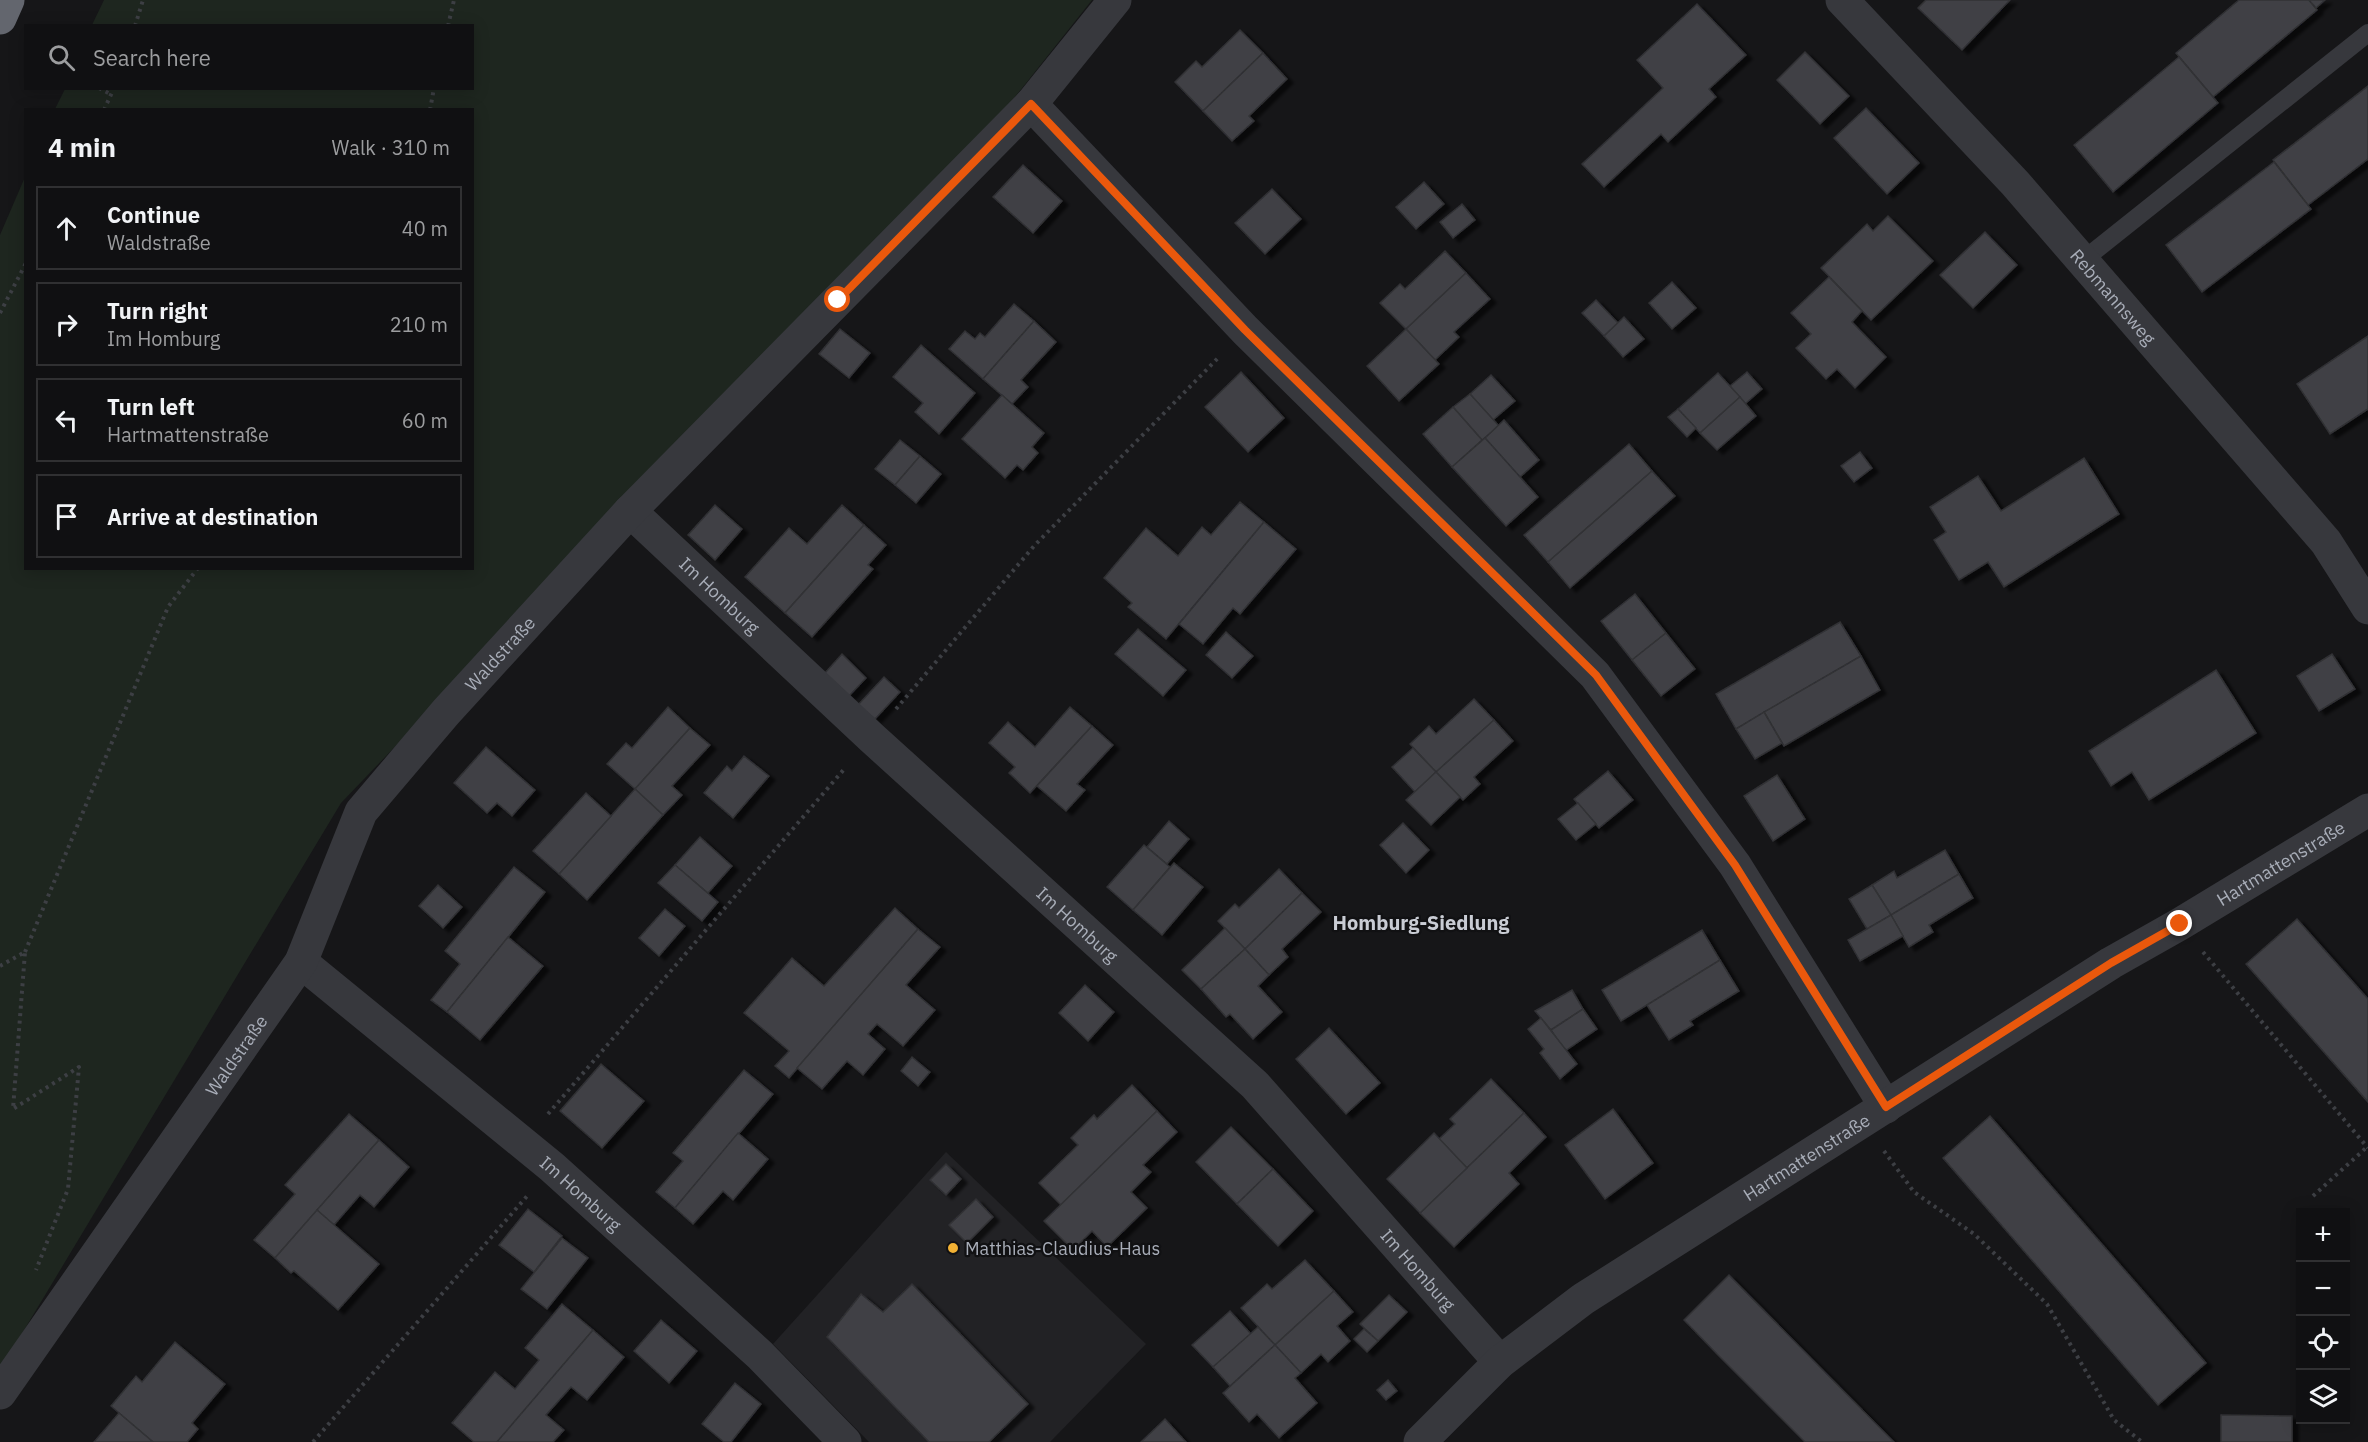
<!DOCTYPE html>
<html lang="en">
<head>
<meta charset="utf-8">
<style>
	:root { --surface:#101012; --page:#19191b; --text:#f1f3f6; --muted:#9c9d9f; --line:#303032 }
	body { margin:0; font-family:"IBM Plex Sans",sans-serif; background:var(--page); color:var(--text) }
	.controls { position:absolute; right:18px; bottom:18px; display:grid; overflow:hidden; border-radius:0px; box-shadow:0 3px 15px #0003 }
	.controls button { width:54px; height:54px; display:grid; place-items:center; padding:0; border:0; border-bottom:2px solid var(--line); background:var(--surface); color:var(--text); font:30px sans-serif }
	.stop { position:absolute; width:18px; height:18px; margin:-14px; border:4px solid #ea580c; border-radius:50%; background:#fff }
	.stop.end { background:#ea580c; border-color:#fff; box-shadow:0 2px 6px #0008 }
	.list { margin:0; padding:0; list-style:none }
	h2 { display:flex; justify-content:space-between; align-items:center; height:78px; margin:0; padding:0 24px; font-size:26px }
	h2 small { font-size:20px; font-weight:400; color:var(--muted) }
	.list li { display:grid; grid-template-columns:39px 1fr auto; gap:18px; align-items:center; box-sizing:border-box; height:84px; margin:0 12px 12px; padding:0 12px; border:2px solid var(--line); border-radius:0px }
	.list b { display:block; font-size:22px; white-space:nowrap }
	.list p { margin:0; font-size:20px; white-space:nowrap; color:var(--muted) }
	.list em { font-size:20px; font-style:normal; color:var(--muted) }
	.icon { flex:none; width:33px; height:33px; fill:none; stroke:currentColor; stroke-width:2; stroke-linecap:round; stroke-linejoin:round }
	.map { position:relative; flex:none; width:2368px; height:1442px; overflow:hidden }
	.search { position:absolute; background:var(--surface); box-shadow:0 3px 15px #0003; left:24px; top:24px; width:450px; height:66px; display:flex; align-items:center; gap:15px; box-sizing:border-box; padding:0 21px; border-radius:0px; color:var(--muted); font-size:22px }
	.panel { position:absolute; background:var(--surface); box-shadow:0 3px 15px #0003; left:24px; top:108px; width:450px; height:462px; border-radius:0px }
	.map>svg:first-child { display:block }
	.built { fill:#222225 }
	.green { fill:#1e261f }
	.building { fill:#404145; stroke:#303034; stroke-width:1.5; filter:url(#shadow) }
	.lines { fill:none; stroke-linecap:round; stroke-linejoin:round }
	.path { stroke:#3d3f44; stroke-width:4; stroke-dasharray:3 4.5; stroke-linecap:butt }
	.service { stroke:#37383d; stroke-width:18 }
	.minor { stroke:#37383d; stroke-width:33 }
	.motorway { stroke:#63666e; stroke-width:33 }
	.route { stroke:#ea580c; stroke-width:8 }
	.poi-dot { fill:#f2b134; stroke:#111113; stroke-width:2 }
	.labels { text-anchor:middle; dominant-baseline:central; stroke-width:4.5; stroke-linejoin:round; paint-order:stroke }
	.street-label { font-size:18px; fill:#a8adb8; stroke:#111113 }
	.poi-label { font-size:18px; fill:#a8adb8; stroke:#111113; text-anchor:start }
	.neighbourhood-label { font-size:20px; font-weight:bold; fill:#c9ccd4; stroke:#111113 }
</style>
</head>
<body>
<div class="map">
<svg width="2368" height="1442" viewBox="0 0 2368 1442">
	<defs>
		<filter id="shadow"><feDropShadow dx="6" dy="4" stdDeviation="1.5" flood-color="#0009"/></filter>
	</defs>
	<rect width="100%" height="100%" fill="#161618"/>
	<polygon class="built" points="946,1152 1146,1344 1050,1442 869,1442 773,1344"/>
	<polygon class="green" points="104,0 1092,0 1003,112 341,803 0,1370 0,235 25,177 26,568 472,568 472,110 55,109 65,89 472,88 472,26 92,25"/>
	<g class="building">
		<polygon points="1926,0 2010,0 1962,50 1918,8"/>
		<polygon points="2239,0 2309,0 2317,10 2213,97 2176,53"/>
		<polygon points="2309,0 2325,0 2316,8"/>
		<polygon points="1697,4 1746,55 1709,89 1716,97 1668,142 1661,134 1604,187 1582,164 1663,88 1637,60"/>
		<polygon points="1240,30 1263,53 1203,111 1175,82 1196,61 1202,67"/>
		<polygon points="1805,52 1849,96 1820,124 1777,80"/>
		<polygon points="1263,53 1287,79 1249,116 1254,121 1232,141 1203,111"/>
		<polygon points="2179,57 2218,103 2113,192 2074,145"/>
		<polygon points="2368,86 2368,159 2308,205 2273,160"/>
		<polygon points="1866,108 1919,163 1887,194 1834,138"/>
		<polygon points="2274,162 2311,209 2202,292 2166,245"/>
		<polygon points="1023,165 1062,201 1033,233 993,197"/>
		<polygon points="1424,182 1444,204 1416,229 1396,207"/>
		<polygon points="1272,189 1301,219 1265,254 1235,223"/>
		<polygon points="1462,204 1475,220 1453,238 1440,222"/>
		<polygon points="1888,216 1933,261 1871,320 1821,268 1867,224 1873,231"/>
		<polygon points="1985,232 2017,265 1973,308 1940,275"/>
		<polygon points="1445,251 1466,273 1406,329 1380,303 1400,284 1405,289"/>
		<polygon points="1466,273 1490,299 1454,332 1459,337 1435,360 1406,329"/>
		<polygon points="1829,277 1862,311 1852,322 1886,357 1855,388 1837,369 1826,379 1796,348 1811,334 1791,313"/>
		<polygon points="1672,282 1696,308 1672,329 1649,303"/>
		<polygon points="1596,300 1618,323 1604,336 1582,313"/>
		<polygon points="1014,304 1034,321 983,379 949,349 965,331 975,339 980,333 985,337"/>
		<polygon points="1624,317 1644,339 1623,357 1604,336"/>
		<polygon points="1034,321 1056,342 1021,380 1028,387 1012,404 983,379"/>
		<polygon points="840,329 870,353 849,378 819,354"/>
		<polygon points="1406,329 1439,364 1399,401 1367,366"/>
		<polygon points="2368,336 2368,409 2330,434 2297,384"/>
		<polygon points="921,345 975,393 939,434 915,412 923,403 893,377"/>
		<polygon points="1241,372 1284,418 1248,452 1205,407"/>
		<polygon points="1747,372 1762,389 1745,404 1730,386"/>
		<polygon points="1718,373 1740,397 1700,433 1678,409"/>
		<polygon points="1491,375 1515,401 1493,420 1470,394"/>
		<polygon points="1470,394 1499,426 1482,440 1453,407"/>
		<polygon points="1002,395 1044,433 1032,447 1038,453 1023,470 1017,465 1005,478 962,439"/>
		<polygon points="1740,397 1756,416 1717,450 1700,433"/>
		<polygon points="1453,407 1482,440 1452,467 1423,434"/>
		<polygon points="1678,409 1696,428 1687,437 1668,417"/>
		<polygon points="1504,420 1539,460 1520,477 1485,438"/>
		<polygon points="1485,438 1538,497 1506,526 1452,467"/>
		<polygon points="900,440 920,456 895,485 875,469"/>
		<polygon points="1629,444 1652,471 1548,562 1524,535"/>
		<polygon points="1860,452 1872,468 1854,482 1841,466"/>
		<polygon points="920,456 941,474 916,503 895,485"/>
		<polygon points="2084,458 2119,514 2004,587 1988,562 1959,580 1934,540 1946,532 1930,507 1978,476 2001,511"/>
		<polygon points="1652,471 1675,496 1570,588 1548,562"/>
		<polygon points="1240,502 1264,522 1166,639 1128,607 1132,603 1104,578 1146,528 1178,556 1202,527 1211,535"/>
		<polygon points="715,505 742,529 715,560 688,535"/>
		<polygon points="842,505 864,525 785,613 745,577 789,528 807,544"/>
		<polygon points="1264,522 1296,549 1240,614 1233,608 1203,644 1179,624"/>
		<polygon points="864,525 886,545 868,565 873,569 812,637 785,613"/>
		<polygon points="1635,594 1666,633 1632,660 1601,621"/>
		<polygon points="1840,622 1861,656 1736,729 1716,694"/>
		<polygon points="1138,629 1186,670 1163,696 1115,654"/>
		<polygon points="1226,632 1253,656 1232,678 1206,655"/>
		<polygon points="1666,633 1695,669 1661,696 1632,660"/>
		<polygon points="842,654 866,678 849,696 825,673"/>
		<polygon points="2332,654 2355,689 2319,711 2297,676"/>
		<polygon points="1861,656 1880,690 1784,746 1764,712"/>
		<polygon points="2216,670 2256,733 2149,800 2132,772 2111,786 2089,751"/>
		<polygon points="884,677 900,692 875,719 858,705"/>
		<polygon points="1474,699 1494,720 1436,772 1410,744 1429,726 1436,734"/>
		<polygon points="668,707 690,728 635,789 607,764 626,743 632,748"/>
		<polygon points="1070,707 1092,726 1030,793 1009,773 1015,767 989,743 1008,722 1035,747"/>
		<polygon points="1764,712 1782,743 1755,759 1736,729"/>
		<polygon points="1494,720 1513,741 1474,777 1480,784 1463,800 1436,772"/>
		<polygon points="1092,726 1113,745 1077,784 1085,790 1066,811 1037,786"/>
		<polygon points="690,728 710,745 672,786 682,795 663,815 635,789"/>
		<polygon points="486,747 535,790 512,816 497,803 487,813 454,783"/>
		<polygon points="1413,748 1436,772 1415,792 1392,767"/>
		<polygon points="744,756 769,776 733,818 704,793 727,766 732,771"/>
		<polygon points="1608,771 1633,800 1599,828 1574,799"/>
		<polygon points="1436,772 1460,797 1431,825 1406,800"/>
		<polygon points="1777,775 1805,819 1773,841 1744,796"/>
		<polygon points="635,789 663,815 587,900 559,874"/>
		<polygon points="586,793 611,816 559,874 533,851"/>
		<polygon points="1578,803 1596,824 1576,840 1558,819"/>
		<polygon points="1169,821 1189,839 1167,864 1147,847"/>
		<polygon points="1403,823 1429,850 1406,873 1380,845"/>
		<polygon points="700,837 732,866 708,893 675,865"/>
		<polygon points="1144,845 1170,867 1133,910 1107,887"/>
		<polygon points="1945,850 1959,874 1891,915 1872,885 1894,871 1897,878"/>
		<polygon points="1174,863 1203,887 1162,935 1133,910"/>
		<polygon points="675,865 718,902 702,921 658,883"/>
		<polygon points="514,867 545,892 447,1012 431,1000 460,964 445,951"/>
		<polygon points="1279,869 1302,893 1245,949 1218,921 1235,904 1239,908"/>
		<polygon points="1959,874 1973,898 1929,925 1933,932 1909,947 1891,915"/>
		<polygon points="438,885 462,907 443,928 419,906"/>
		<polygon points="1872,885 1891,915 1867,929 1849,899"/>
		<polygon points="1302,893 1321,912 1282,949 1288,957 1269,975 1245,949"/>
		<polygon points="895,908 918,929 789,1078 775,1066 789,1051 744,1013 792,958 824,986"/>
		<polygon points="665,909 685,926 659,956 639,938"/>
		<polygon points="1891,915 1903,936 1860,961 1848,940"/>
		<polygon points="2297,919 2368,999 2368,1102 2246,964"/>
		<polygon points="1225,928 1245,949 1201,989 1182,970"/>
		<polygon points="918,929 940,947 906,985 935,1010 903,1046 877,1024 868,1034 885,1049 863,1075 847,1061 822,1089 797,1068"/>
		<polygon points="1702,930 1720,960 1621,1021 1602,990"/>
		<polygon points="508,937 543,966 480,1040 447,1012"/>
		<polygon points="1245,949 1269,975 1258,986 1282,1012 1253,1039 1230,1014 1226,1017 1201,989"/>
		<polygon points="1720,960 1739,991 1690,1021 1693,1025 1669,1040 1647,1005"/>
		<polygon points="1085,985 1114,1012 1088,1041 1059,1013"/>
		<polygon points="1572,990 1583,1009 1551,1030 1535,1011"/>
		<polygon points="1583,1009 1597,1029 1565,1051 1551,1030"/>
		<polygon points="1541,1018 1577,1064 1560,1079 1540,1053 1544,1049 1528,1029"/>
		<polygon points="1329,1028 1380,1083 1346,1114 1296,1059"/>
		<polygon points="912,1057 930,1072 918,1086 901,1071"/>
		<polygon points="601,1064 644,1101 602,1148 560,1111"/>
		<polygon points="744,1070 773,1094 675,1208 656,1192 683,1161 673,1153"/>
		<polygon points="1491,1079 1524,1113 1467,1168 1439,1139 1455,1124 1450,1119"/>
		<polygon points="1132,1085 1157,1111 1061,1205 1039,1183 1078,1145 1071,1138 1094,1115 1097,1119"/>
		<polygon points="1613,1109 1653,1163 1605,1199 1565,1145"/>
		<polygon points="1157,1111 1177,1132 1143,1165 1151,1172 1131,1192 1147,1208 1107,1247 1092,1231 1073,1250 1044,1221"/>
		<polygon points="1524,1113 1546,1137 1509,1173 1519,1184 1454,1247 1420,1213"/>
		<polygon points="349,1114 379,1140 275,1258 254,1240 295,1194 285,1185"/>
		<polygon points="1990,1116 2206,1363 2158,1405 1943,1158"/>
		<polygon points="1231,1127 1273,1169 1237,1204 1196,1162"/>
		<polygon points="738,1133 768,1159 733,1200 723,1191 693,1224 675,1208"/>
		<polygon points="1434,1133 1467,1168 1420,1213 1387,1179"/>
		<polygon points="379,1140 409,1167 374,1207 360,1195 334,1225 317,1210"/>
		<polygon points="946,1164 961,1179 946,1195 930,1180"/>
		<polygon points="1273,1169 1313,1211 1278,1246 1237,1204"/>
		<polygon points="976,1199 993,1217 967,1243 949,1225"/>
		<polygon points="528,1209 562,1236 534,1272 499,1245"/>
		<polygon points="317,1210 379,1264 338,1310 294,1271 291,1273 275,1258"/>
		<polygon points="562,1238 588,1258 547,1309 521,1289"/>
		<polygon points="1305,1260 1334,1291 1275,1345 1241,1308 1267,1284 1272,1289"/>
		<polygon points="1729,1275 1894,1442 1805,1442 1717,1354 1684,1320"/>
		<polygon points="912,1284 1028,1404 989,1442 929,1442 827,1337 861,1294 883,1312"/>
		<polygon points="1334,1291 1353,1312 1337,1326 1350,1341 1328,1362 1321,1354 1301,1373 1275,1345"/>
		<polygon points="1389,1295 1407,1312 1378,1341 1360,1324"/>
		<polygon points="562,1304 593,1330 497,1442 474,1442 452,1423 495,1372 515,1389 539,1360 525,1348"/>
		<polygon points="1230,1311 1251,1334 1213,1367 1192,1345"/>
		<polygon points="661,1320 697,1351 669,1383 634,1351"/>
		<polygon points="1258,1327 1275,1345 1230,1386 1213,1367"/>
		<polygon points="1364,1329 1378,1341 1367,1352 1354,1339"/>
		<polygon points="593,1330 624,1357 587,1400 571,1387 546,1415 564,1430 553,1442 497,1442"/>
		<polygon points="175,1342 225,1384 192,1423 198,1429 187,1442 153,1442 111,1406 136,1376 142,1382"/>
		<polygon points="1275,1345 1301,1373 1295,1378 1317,1403 1279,1438 1257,1414 1249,1422 1223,1393"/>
		<polygon points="1388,1380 1397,1391 1386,1400 1377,1390"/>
		<polygon points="735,1383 761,1404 731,1442 724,1442 702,1424"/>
		<polygon points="119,1413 153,1442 94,1442"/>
		<polygon points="2221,1415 2292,1416 2292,1442 2221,1442"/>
		<polygon points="1165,1419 1186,1442 1141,1442"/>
	</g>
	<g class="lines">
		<g class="path">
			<polyline points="135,26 143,0"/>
			<polyline points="448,26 454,0"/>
			<polyline points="99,88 112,95"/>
			<polyline points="104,110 114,88"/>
			<polyline points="430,110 434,88"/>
			<polyline points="0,313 26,263"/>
			<polyline points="896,709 1034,546 1219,357"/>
			<polyline points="25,952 168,607 198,568"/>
			<polyline points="2203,952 2368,1148"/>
			<polyline points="0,966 25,952 13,1109 79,1067 68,1189 36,1270"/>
			<polyline points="548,1114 846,767"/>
			<polyline points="1884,1151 1914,1192 1974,1234 2047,1304 2114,1420 2142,1442"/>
			<polyline points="2313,1196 2367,1147"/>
			<polyline points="313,1442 528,1195"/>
		</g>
		<polyline class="service" points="2082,261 2368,33"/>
		<g class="minor">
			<path id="s1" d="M1842,0L2015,183L2326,542L2368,608"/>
			<polyline points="1031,104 1245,330 1595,675 1735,865 1886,1107"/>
			<path id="s2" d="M630,511L872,738L1255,1085L1500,1362"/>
			<path id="s3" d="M301,962L552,1167L760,1355L845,1442"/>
			<path id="s4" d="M0,1393L301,962L361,812L446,712L630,511L1031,104L1115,0"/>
			<path id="s5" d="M1420,1442L1500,1362L1583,1299L2111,963L2180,924L2368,810"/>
		</g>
		<polyline class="motorway" points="0,18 8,0"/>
	</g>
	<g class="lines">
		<polyline class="route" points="838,300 1031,104 1245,330 1596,675 1735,865 1886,1107 2111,963 2180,924"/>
	</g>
	<circle class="poi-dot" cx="953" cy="1248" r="6"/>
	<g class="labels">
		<g class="street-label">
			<text stroke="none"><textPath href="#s1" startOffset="402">Rebmannsweg</textPath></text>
			<text stroke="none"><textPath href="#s2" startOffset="123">Im Homburg</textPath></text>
			<text stroke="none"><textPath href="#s4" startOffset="898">Waldstraße</textPath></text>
			<text stroke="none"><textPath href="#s5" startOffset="1040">Hartmattenstraße</textPath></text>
			<text stroke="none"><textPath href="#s2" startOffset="609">Im Homburg</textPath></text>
			<text stroke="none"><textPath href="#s4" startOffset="412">Waldstraße</textPath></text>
			<text stroke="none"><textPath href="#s5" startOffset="482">Hartmattenstraße</textPath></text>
			<text stroke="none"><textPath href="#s3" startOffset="363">Im Homburg</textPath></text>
			<text stroke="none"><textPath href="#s2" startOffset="1095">Im Homburg</textPath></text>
		</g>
		<g class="poi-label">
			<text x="965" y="1248">Matthias-Claudius-Haus</text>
		</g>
		<g class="neighbourhood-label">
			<text x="1421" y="922">Homburg-Siedlung</text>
		</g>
	</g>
</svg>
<div class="controls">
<button>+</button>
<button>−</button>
<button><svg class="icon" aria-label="locate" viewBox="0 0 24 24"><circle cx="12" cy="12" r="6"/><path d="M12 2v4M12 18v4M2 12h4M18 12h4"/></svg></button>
<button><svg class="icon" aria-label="layers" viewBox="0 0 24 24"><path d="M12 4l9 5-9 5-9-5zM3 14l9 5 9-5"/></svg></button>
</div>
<div class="stop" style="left:838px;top:300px"></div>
<div class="stop end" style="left:2180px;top:924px"></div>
<div class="search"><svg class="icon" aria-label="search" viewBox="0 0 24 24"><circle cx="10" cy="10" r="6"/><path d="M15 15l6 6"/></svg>Search here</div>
<section class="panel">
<h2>4 min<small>Walk · 310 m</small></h2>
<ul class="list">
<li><svg class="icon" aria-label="ahead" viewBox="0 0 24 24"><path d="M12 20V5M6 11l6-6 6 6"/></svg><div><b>Continue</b><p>Waldstraße</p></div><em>40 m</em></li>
<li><svg class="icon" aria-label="right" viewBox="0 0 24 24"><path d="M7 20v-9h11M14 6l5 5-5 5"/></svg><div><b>Turn right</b><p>Im Homburg</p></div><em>210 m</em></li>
<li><svg class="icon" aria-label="left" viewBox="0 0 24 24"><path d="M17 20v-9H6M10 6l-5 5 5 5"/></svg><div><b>Turn left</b><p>Hartmattenstraße</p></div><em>60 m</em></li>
<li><svg class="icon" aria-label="arrive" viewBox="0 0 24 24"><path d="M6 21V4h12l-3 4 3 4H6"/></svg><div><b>Arrive at destination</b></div></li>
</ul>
</section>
</div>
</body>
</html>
